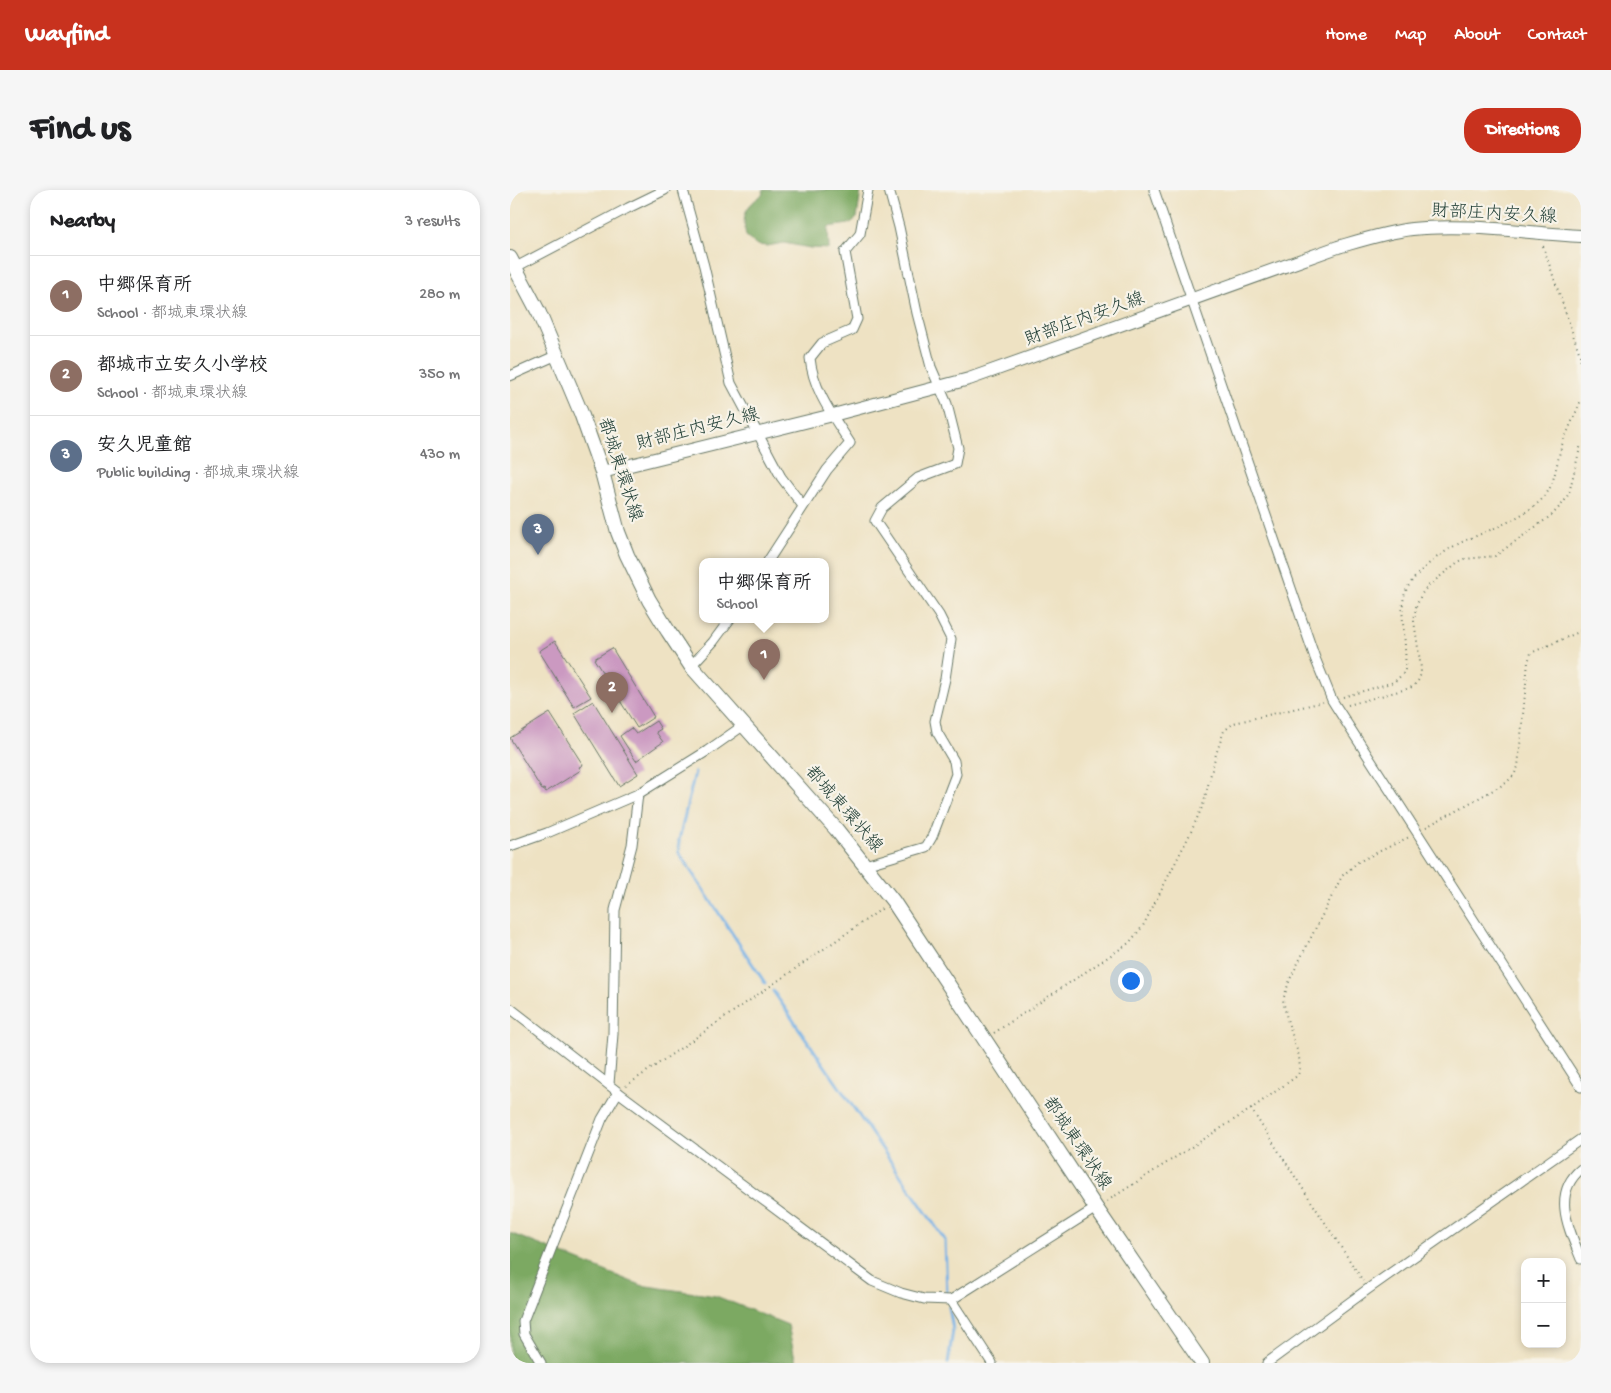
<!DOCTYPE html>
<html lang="en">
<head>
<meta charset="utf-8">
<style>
	:root { --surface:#fff; --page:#f6f6f6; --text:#202124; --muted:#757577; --line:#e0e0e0; --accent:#c8321e }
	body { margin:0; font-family:"Gochi Hand","Klee One",sans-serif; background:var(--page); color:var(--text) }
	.controls { position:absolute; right:15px; bottom:15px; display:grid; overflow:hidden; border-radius:10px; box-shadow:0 2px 8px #0003 }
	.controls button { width:45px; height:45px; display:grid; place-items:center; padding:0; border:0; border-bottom:1px solid var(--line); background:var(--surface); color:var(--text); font:25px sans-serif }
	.you { position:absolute; left:620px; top:790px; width:18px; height:18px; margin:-12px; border:4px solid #fff; border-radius:50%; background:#1a73e8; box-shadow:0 0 0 8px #1a73e833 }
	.badge { display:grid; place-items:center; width:32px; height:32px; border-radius:50%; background:var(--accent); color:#fff; font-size:16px; font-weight:700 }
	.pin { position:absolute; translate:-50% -41px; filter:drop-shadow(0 1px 2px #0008) }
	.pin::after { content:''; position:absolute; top:26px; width:18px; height:15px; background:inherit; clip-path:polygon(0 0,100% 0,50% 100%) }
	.popup { position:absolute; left:189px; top:368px; width:130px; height:65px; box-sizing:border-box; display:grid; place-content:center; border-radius:10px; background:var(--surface); filter:drop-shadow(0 1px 4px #0005); font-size:16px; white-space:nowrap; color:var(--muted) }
	.popup b { font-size:19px; color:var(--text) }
	.popup::after { content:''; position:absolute; left:50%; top:100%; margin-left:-10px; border:10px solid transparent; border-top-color:var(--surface) }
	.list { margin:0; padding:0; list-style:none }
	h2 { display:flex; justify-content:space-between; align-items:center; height:65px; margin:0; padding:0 20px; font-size:21px }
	h2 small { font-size:16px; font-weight:400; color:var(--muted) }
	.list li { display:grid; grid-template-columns:32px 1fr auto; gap:15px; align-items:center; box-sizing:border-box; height:80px; padding:0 20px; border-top:1px solid var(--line) }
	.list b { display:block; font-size:19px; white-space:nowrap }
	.list p { margin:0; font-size:16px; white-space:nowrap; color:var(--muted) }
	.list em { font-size:16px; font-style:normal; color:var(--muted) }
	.map { position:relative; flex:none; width:1071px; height:1173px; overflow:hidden; border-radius:20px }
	header { display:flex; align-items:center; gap:30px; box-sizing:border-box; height:70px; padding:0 25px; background:var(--accent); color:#fff }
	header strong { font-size:24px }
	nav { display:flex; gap:28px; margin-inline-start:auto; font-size:18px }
	.intro { display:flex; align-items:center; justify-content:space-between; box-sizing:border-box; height:120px; padding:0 30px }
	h1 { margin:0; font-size:35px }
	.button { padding:12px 22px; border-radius:20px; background:var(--accent); color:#fff; font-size:18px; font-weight:700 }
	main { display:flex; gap:30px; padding:0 30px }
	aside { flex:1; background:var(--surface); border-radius:20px; box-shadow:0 2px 8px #0003 }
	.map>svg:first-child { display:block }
	.forest { fill:#7ca962; stroke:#4e734b }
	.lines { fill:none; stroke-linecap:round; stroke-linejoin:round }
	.stream { stroke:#74b1e6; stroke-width:3 }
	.building { fill:#cb99c1 }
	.street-casing { stroke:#677766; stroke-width:11 }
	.secondary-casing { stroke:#677766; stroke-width:14 }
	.primary-casing { stroke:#677766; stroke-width:16 }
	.path { stroke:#677766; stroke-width:2; stroke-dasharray:1 4; stroke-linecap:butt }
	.street { stroke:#fff; stroke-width:9 }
	.secondary { stroke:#fff; stroke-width:12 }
	.primary { stroke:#fff; stroke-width:14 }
	.labels { text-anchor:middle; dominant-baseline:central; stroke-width:4.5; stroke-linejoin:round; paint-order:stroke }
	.street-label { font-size:18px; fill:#1f3d34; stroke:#f7f3e8 }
</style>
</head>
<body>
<header>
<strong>Wayfind</strong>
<nav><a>Home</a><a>Map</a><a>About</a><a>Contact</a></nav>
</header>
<div class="intro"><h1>Find us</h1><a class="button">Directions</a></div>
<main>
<aside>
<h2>Nearby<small>3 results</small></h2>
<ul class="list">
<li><span class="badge" style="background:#8d6e63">1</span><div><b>中郷保育所</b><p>School · 都城東環状線</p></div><em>280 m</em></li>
<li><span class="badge" style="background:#8d6e63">2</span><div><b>都城市立安久小学校</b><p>School · 都城東環状線</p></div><em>350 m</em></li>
<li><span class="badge" style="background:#5c6f8a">3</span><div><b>安久児童館</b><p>Public building · 都城東環状線</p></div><em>430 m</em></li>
</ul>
</aside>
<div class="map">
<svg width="1071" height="1173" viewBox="0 0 1071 1173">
	<rect width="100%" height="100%" fill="#f7f3e8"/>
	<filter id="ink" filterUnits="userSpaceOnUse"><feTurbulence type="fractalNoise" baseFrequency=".02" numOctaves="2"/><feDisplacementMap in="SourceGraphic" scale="10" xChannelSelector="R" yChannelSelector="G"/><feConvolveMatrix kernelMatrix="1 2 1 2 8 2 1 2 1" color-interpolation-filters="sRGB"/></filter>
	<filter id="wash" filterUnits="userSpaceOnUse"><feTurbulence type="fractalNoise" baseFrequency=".0096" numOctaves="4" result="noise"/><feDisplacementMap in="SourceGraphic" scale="20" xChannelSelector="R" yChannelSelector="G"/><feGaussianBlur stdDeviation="1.12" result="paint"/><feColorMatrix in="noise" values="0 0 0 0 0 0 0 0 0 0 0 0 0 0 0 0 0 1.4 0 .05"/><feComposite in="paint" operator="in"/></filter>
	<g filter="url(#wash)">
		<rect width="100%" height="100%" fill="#eee2c3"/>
		<g class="forest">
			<path d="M252,0H351L347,28L339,34L318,37L319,59L300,58L274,53L257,56L247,55L236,46C232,24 234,18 253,4Z"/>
			<polygon points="0,1043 130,1095 206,1106 278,1135 286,1173 0,1173"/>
		</g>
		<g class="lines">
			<g class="stream">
				<polyline points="185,582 169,650 169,663 255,793"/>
				<polyline points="263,801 435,1050 437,1105"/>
				<polyline points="438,1173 443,1140 439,1117"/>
			</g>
		</g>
		<g id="blocks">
			<g class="building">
				<polygon points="45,451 81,507 64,517 29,461"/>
				<polygon points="102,458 144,527 127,538 84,469"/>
				<polygon points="83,511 128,584 109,596 64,523"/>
				<polygon points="40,523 73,575 69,577 71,580 36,602 34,599 32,600 0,548"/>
				<polygon points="146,531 151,539 146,542 153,552 126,571 110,546 121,538 126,544"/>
			</g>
		</g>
	</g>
	<g filter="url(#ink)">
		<use href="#blocks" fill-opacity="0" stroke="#677766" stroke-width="1"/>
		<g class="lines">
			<defs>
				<g id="street">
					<polyline points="173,0 194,76 221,193 271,287 293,316"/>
					<polyline points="644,0 805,468 822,510 827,518 1071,897"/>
					<polyline points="6,77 118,18 155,0"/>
					<polyline points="0,186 47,165"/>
					<path d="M258,371L317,280L340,253C323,226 303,200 300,168L312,153L342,140L347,129L335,62L350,44L358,0"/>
					<polyline points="181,476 203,452 220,429"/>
					<polyline points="0,656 37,643 128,604 197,561 234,535"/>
					<polyline points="355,675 416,657 422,647 446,584 444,571 427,542 425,531 435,489 441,449 429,425 365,331 372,318 408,288 445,274 448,258 437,214 421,177 407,123 389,37 379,0"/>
					<polyline points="0,818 108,902 362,1091 391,1103 414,1109 441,1110 586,1018"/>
					<polyline points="99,894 103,844 105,720 122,655 128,604"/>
					<path d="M1071,979C1041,1004 1059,1039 1071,1069"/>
					<polyline points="441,1110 482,1173"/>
					<polyline points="31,1173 14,1144 13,1131 92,929 108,902"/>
					<polyline points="757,1173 858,1099 1071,949"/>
				</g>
				<path id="secondary" d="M92,282L323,225L459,189L828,57C852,50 877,42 902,39C958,33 1015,43 1071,46"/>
				<polyline id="primary" points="0,68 29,123 71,223 92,282 108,342 117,365 139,410 158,441 181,476 326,639 383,711 586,1018 692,1173"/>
			</defs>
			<use href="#street" class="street-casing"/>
			<use href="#secondary" class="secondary-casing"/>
			<use href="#primary" class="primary-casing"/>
			<g class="path">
				<polyline points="1033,56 1070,165 1071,173"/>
				<path d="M833,507L884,492L895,482C895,475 896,467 895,459C895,442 890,424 894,407C898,386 932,362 950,353C976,341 1005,332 1028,313C1046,298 1045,276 1052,255C1058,240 1065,225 1071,210"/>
				<path d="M838,515L900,498C908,493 911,488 911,478L904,431L906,417L911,405L917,397L948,372L955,369L985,366L1042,325L1054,312L1059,303L1071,254"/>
				<polyline points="916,637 996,593 1004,585 1008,577 1018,472 1021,463 1071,441"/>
				<polyline points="484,843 619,753 633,736 680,644 693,615 706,564 714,541 724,533 813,512"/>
				<polyline points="116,896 373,718"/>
				<polyline points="741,919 853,1091"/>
				<polyline points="597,1011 741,919 787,886 790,881 789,866 777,829 773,810 780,789 832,686 848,672 899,647"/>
			</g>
			<use href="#street" class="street"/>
			<use href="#secondary" class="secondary"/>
			<use href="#primary" class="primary"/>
		</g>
	</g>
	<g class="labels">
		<g class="street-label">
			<text transform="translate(984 25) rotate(3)">財部庄内安久線</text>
			<text transform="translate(575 130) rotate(-20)">財部庄内安久線</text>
			<text transform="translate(188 240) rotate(-14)">財部庄内安久線</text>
			<text transform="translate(109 280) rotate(72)">都城東環状線</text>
			<text transform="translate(333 620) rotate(49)">都城東環状線</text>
			<text transform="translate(566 954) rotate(56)">都城東環状線</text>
		</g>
	</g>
</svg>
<div class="controls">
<button>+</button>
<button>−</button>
</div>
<div class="you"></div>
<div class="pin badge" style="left:254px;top:490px;background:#8d6e63">1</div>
<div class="popup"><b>中郷保育所</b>School</div>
<div class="pin badge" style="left:102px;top:523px;background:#8d6e63">2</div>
<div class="pin badge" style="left:28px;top:365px;background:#5c6f8a">3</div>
</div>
</main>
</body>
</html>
